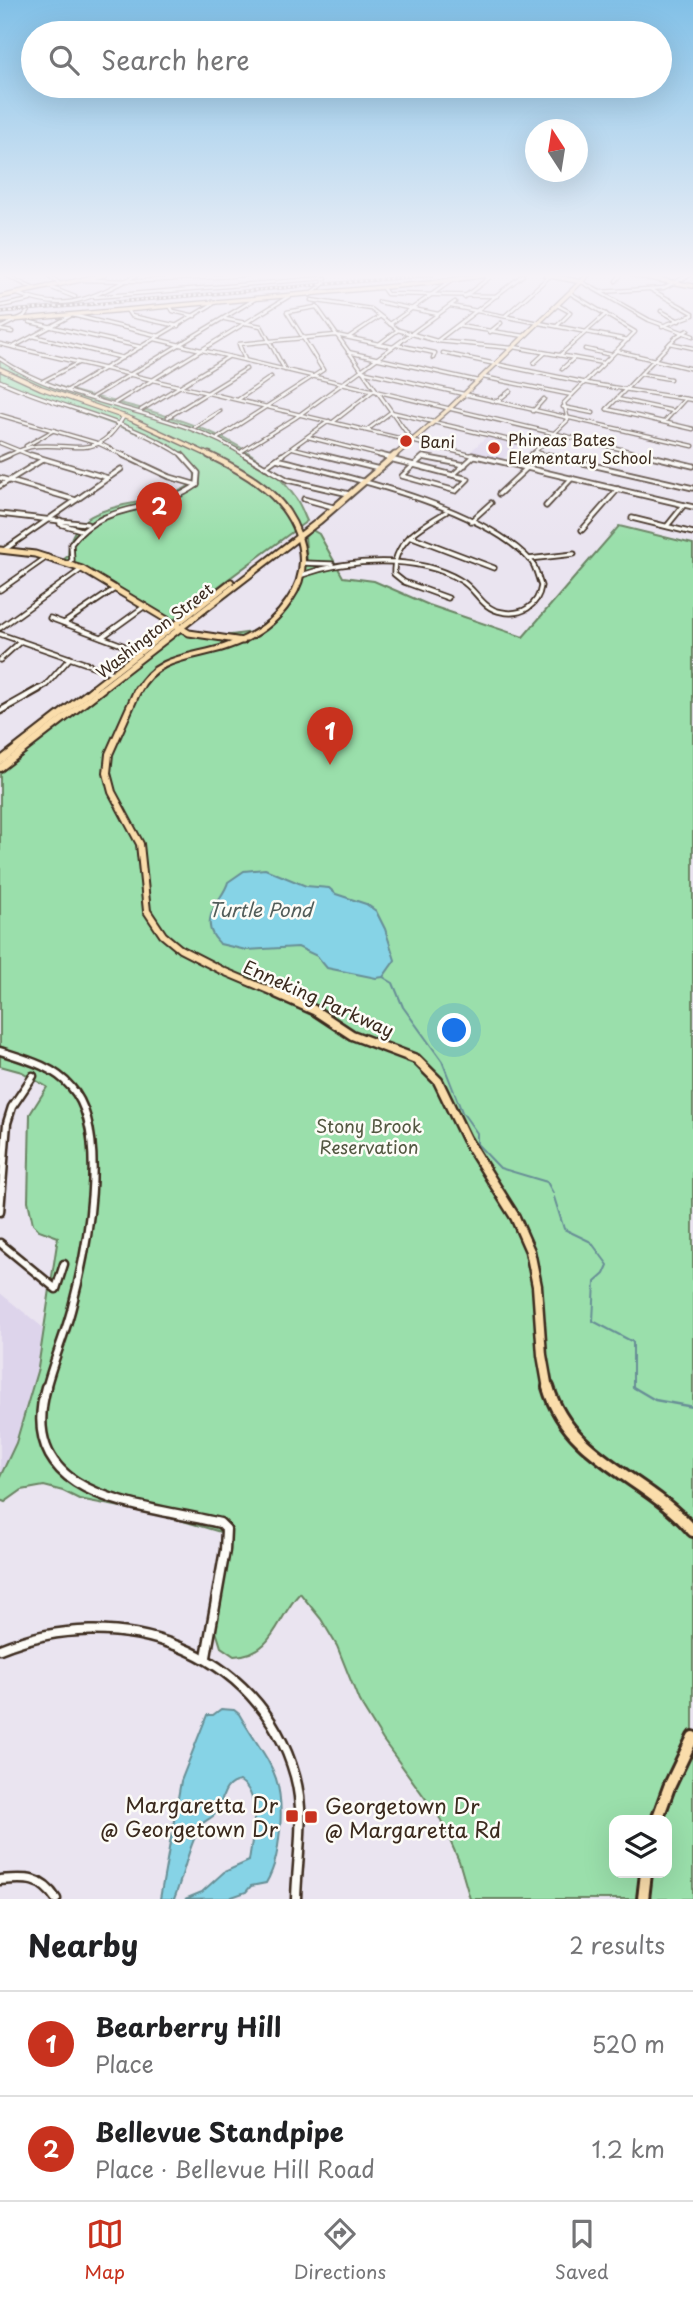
<!DOCTYPE html>
<html lang="en">
<head>
<meta charset="utf-8">
<style>
	:root { --surface:#fff; --page:#f2f2f2; --text:#202124; --muted:#757577; --line:#e0e0e0; --accent:#c8321e }
	body { margin:0; font-family:"Playpen Sans",sans-serif; background:var(--page); color:var(--text) }
	.controls { position:absolute; right:21px; bottom:21px; display:grid; overflow:hidden; border-radius:14px; box-shadow:0 7px 28px #0002 }
	.controls button { width:63px; height:63px; display:grid; place-items:center; padding:0; border:0; border-bottom:2px solid var(--line); background:var(--surface); color:var(--text); font:35px sans-serif }
	.compass { position:absolute; left:525px; top:119px; width:63px; height:63px; border-radius:50%; background:var(--surface); box-shadow:0 7px 28px #0002; rotate:348deg }
	.you { position:absolute; left:455px; top:1031px; width:24px; height:24px; margin:-18px; border:5px solid #fff; border-radius:50%; background:#1a73e8; box-shadow:0 0 0 10px #1a73e833 }
	.badge { display:grid; place-items:center; width:46px; height:46px; border-radius:50%; background:var(--accent); color:#fff; font-size:23px; font-weight:700 }
	.pin { position:absolute; translate:-50% -58px; filter:drop-shadow(0 2px 4px #0008) }
	.pin::after { content:''; position:absolute; top:37px; width:24px; height:21px; background:inherit; clip-path:polygon(0 0,100% 0,50% 100%) }
	.list { margin:0; padding:0; list-style:none }
	h2 { display:flex; justify-content:space-between; align-items:center; height:91px; margin:0; padding:0 28px; font-size:30px }
	h2 small { font-size:23px; font-weight:400; color:var(--muted) }
	.list li { display:grid; grid-template-columns:46px 1fr auto; gap:21px; align-items:center; box-sizing:border-box; height:105px; padding:0 28px; border-top:2px solid var(--line) }
	.list b { display:block; font-size:26px; white-space:nowrap }
	.list p { margin:0; font-size:23px; white-space:nowrap; color:var(--muted) }
	.list em { font-size:23px; font-style:normal; color:var(--muted) }
	.icon { flex:none; width:38px; height:38px; fill:none; stroke:currentColor; stroke-width:2; stroke-linecap:round; stroke-linejoin:round }
	.map { position:relative; flex:none; width:693px; height:1899px; overflow:hidden }
	.search { position:absolute; background:var(--surface); box-shadow:0 7px 28px #0002; left:21px; right:21px; top:21px; height:77px; display:flex; align-items:center; gap:18px; box-sizing:border-box; padding:0 24px; border-radius:38px; color:var(--muted); font-size:26px }
	.sheet { height:301px; background:var(--surface) }
	nav { display:flex; justify-content:space-around; align-items:center; box-sizing:border-box; height:98px; border-top:2px solid var(--line); background:var(--surface); font-size:19px; color:var(--muted) }
	nav a { display:grid; justify-items:center; gap:4px }
	nav .on { color:var(--accent) }
	.map>svg:first-child { display:block }
	.built { fill:#ddd4eb }
	.green { fill:#9adfab; stroke:#6a8464; stroke-width:2; fill-rule:evenodd }
	.water { fill:#86d3e6; stroke:#688f96; stroke-width:2 }
	.lines { fill:none; stroke-linecap:round; stroke-linejoin:round }
	.stream-far1 { stroke:#688f96; stroke-width:2 }
	.stream { stroke:#688f96; stroke-width:2.5 }
	.minor-far4-casing { stroke:#3b2a1e; stroke-width:5 }
	.minor-far3-casing { stroke:#3b2a1e; stroke-width:7 }
	.minor-far2-casing { stroke:#3b2a1e; stroke-width:9 }
	.minor-far1-casing { stroke:#3b2a1e; stroke-width:11 }
	.minor-casing { stroke:#3b2a1e; stroke-width:13 }
	.major-far4-casing { stroke:#3b2a1e; stroke-width:6 }
	.major-far3-casing { stroke:#3b2a1e; stroke-width:9 }
	.major-far2-casing { stroke:#3b2a1e; stroke-width:10 }
	.major-far1-casing { stroke:#3b2a1e; stroke-width:13 }
	.major-casing { stroke:#3b2a1e; stroke-width:16 }
	.minor-far4 { stroke:#fdfcf7; stroke-width:2.5 }
	.minor-far3 { stroke:#fdfcf7; stroke-width:3.5 }
	.minor-far2 { stroke:#fdfcf7; stroke-width:4.5 }
	.minor-far1 { stroke:#fdfcf7; stroke-width:6 }
	.minor { stroke:#fdfcf7; stroke-width:8 }
	.major-far4 { stroke:#faddab; stroke-width:3.5 }
	.major-far3 { stroke:#faddab; stroke-width:5 }
	.major-far2 { stroke:#faddab; stroke-width:6 }
	.major-far1 { stroke:#faddab; stroke-width:8 }
	.major { stroke:#faddab; stroke-width:10 }
	.rail-casing { stroke:#3b2a1e; stroke-width:3.5 }
	.rail { stroke:#fdfcf7; stroke-width:2; stroke-dasharray:2.5; stroke-linecap:butt }
	.minor-bridge-casing { stroke:#3b2a1e; stroke-width:5; stroke-linecap:butt }
	.minor-bridge { stroke:#fdfcf7; stroke-width:2.5 }
	.poi-dot { fill:#c8321e; stroke:#fdfcf7; stroke-width:2.5 }
	.labels { text-anchor:middle; dominant-baseline:central; stroke-width:5; stroke-linejoin:round; paint-order:stroke }
	.far-poi-label { font-size:16px; fill:#3b2a1e; stroke:#fdfcf7; text-anchor:start }
	.far-street-label { font-size:16px; fill:#3b2a1e; stroke:#fdfcf7 }
	.street-label { font-size:18px; fill:#3b2a1e; stroke:#fdfcf7 }
	.park-label { font-size:18px; fill:#535741; stroke:#fdfcf7 }
	.water-label { font-size:19px; font-style:italic; fill:#525d5a; stroke:#fdfcf7 }
	.near-poi-label { font-size:21px; fill:#3b2a1e; stroke:#fdfcf7; text-anchor:end }
</style>
</head>
<body>
<div class="map">
<svg width="693" height="1899" viewBox="0 0 693 1899">
	<rect width="100%" height="100%" fill="#eae4f0"/>
	<filter id="ink" filterUnits="userSpaceOnUse"><feTurbulence type="fractalNoise" baseFrequency=".0143" numOctaves="2"/><feDisplacementMap in="SourceGraphic" scale="14" xChannelSelector="R" yChannelSelector="G"/><feConvolveMatrix kernelMatrix="1 2 1 2 8 2 1 2 1" color-interpolation-filters="sRGB"/></filter>
	<g filter="url(#ink)">
		<g class="built">
			<polygon points="487,436 519,444 502,460 469,453"/>
			<polygon points="0,1293 46,1330 38,1368 16,1443 0,1477"/>
		</g>
		<g class="green">
			<path d="M0,357C29,379 68,390 104,399C172,416 253,436 295,497C301,505 303,513 307,521L173,620L106,580L63,560L68,556C70,491 159,513 194,482C200,465 178,451 165,443L9,386L0,381Z"/>
			<path d="M619,526L693,544V1899H470L459,1861L441,1820L383,1740L359,1701L337,1646L321,1619L300,1593C276,1618 275,1654 234,1656L221,1647L215,1628L227,1534L163,1515L79,1499L63,1491L44,1486L22,1490L5,1502L0,1500V1477L16,1443L38,1368L58,1237L39,1230L33,1224L28,1201L30,1114L47,1087L22,1072L0,1066V772L185,627L188,631L224,636L260,631L287,604L307,561L305,537L312,530L319,534L343,577L374,581L429,605L523,637ZM614,1820H667V1873H614Z"/>
		</g>
		<g class="water">
			<path d="M265,869L306,886L329,888L336,894L366,904L376,911L385,929L395,960L383,977L376,978L327,968L317,956L298,947L246,950L220,944C218,941 215,939 213,935C201,915 225,896 228,882L244,871Z"/>
			<path d="M221,1709L234,1710L239,1714C266,1761 285,1771 280,1830C278,1849 276,1866 266,1883L251,1886L246,1892L229,1898L185,1899L202,1892L224,1872L249,1861C252,1837 263,1796 240,1781C221,1784 224,1801 216,1813C211,1820 203,1820 200,1827C187,1849 184,1875 174,1899H160L181,1781L207,1715H213Z"/>
		</g>
		<g class="lines">
			<g class="stream-far1">
				<polyline points="383,977 393,983 403,1007 442,1061 462,1112 477,1133 477,1144 500,1168 547,1182 553,1193"/>
				<polyline points="554,1197 564,1229 591,1242 608,1265 604,1274 595,1282 593,1321 633,1342 633,1387 636,1389"/>
			</g>
			<polyline class="stream" points="633,1387 655,1400 693,1407"/>
			<defs>
				<g id="minor-far4">
					<polyline points="6,275 34,289"/>
					<polyline points="48,275 59,283"/>
					<polyline points="77,280 144,281 248,275"/>
					<polyline points="616,281 621,275"/>
					<polyline points="582,282 649,320 693,336"/>
					<polyline points="47,286 75,297"/>
					<polyline points="382,287 387,294 497,296"/>
					<polyline points="650,289 693,313"/>
					<polyline points="600,292 663,288 690,275"/>
					<path d="M15,293C67,314 90,298 137,275"/>
					<polyline points="310,295 322,285"/>
					<polyline points="95,297 326,278"/>
					<polyline points="464,297 489,278 486,275"/>
					<polyline points="311,300 371,309 398,330 437,341 512,348"/>
					<polyline points="379,302 438,314"/>
					<polyline points="557,305 570,312"/>
					<polyline points="0,306 30,300"/>
					<polyline points="170,306 173,311 195,316"/>
					<polyline points="316,306 412,440"/>
					<polyline points="451,306 628,340"/>
					<polyline points="127,310 131,316 178,326"/>
					<polyline points="661,311 679,321"/>
					<polyline points="505,316 551,275"/>
					<polyline points="225,319 261,326 285,370"/>
					<polyline points="30,322 141,347"/>
					<polyline points="390,324 451,281"/>
					<polyline points="458,326 525,336"/>
					<polyline points="557,326 570,313"/>
					<polyline points="662,326 693,315"/>
					<polyline points="0,328 24,316 28,311"/>
					<polyline points="0,330 12,332"/>
					<polyline points="490,332 501,323"/>
					<polyline points="33,336 123,358"/>
					<polyline points="349,337 379,317"/>
					<polyline points="155,339 654,457"/>
					<polyline points="437,341 523,275"/>
					<polyline points="670,343 693,348"/>
					<polyline points="0,344 479,457"/>
					<polyline points="379,344 398,330"/>
					<polyline points="397,345 435,353 433,358"/>
					<polyline points="13,347 72,315 160,336"/>
					<polyline points="514,347 603,363"/>
					<polyline points="585,349 612,355"/>
					<polyline points="617,351 693,369"/>
					<polyline points="348,352 478,381"/>
					<polyline points="443,353 592,384 693,400"/>
					<polyline points="560,355 606,314"/>
					<path d="M0,359C75,409 172,407 248,457"/>
					<polyline points="245,360 239,344 336,335 393,347"/>
					<polyline points="534,363 545,353"/>
					<polyline points="562,369 574,358"/>
					<polyline points="362,371 693,446"/>
					<polyline points="641,374 670,379"/>
					<polyline points="483,377 572,395"/>
					<path d="M0,381C61,409 129,419 185,457"/>
					<polyline points="43,381 78,363"/>
					<polyline points="68,390 216,302"/>
					<polyline points="93,397 255,299"/>
					<polyline points="239,399 271,377"/>
					<polyline points="617,399 673,411"/>
					<polyline points="496,402 510,391"/>
					<polyline points="115,403 291,295"/>
					<polyline points="563,407 593,413"/>
					<polyline points="607,409 677,336 688,330"/>
					<polyline points="607,409 693,429"/>
					<polyline points="141,410 228,357"/>
					<polyline points="533,411 544,399"/>
					<polyline points="0,415 100,444 127,457"/>
					<polyline points="168,417 246,369"/>
					<polyline points="333,422 374,390"/>
					<polyline points="664,422 685,399"/>
					<polyline points="195,427 220,411"/>
					<polyline points="367,430 391,412 518,442"/>
					<polyline points="308,437 387,457"/>
					<polyline points="218,438 323,370 287,312 316,307"/>
					<polyline points="0,443 35,457"/>
					<polyline points="26,446 54,430"/>
					<polyline points="293,448 329,457"/>
					<polyline points="242,451 295,418 455,302"/>
					<polyline points="535,452 556,457"/>
					<path d="M5,457C15,452 26,447 37,446C80,443 97,461 124,416"/>
					<polyline points="279,457 329,421"/>
					<polyline points="529,457 568,420 564,403 635,332 570,293"/>
				</g>
				<g id="minor-far3">
					<polyline points="31,455 108,478"/>
					<polyline points="123,455 170,477 197,485"/>
					<polyline points="245,455 288,480 349,494"/>
					<polyline points="322,455 379,469"/>
					<polyline points="380,455 392,458"/>
					<polyline points="472,455 693,507"/>
					<polyline points="548,455 693,488"/>
					<polyline points="647,455 693,466"/>
					<polyline points="0,459 9,455"/>
					<path d="M277,459C348,477 481,506 531,561C536,567 538,578 541,586C538,606 522,616 502,612C481,609 477,589 460,580C416,554 348,559 302,575"/>
					<polyline points="390,459 414,465"/>
					<polygon points="414,465 468,479 456,491 402,476"/>
					<polyline points="414,465 423,457 465,465"/>
					<polyline points="519,466 531,455"/>
					<polyline points="265,467 282,455"/>
					<polyline points="453,475 474,456"/>
					<polyline points="0,478 76,500"/>
					<polyline points="0,486 42,460"/>
					<polyline points="499,494 527,468"/>
					<polyline points="304,499 333,507"/>
					<polyline points="546,506 572,478"/>
					<path d="M446,512C421,527 393,541 394,574L404,582L448,598"/>
					<polyline points="0,514 87,524"/>
					<polyline points="632,518 693,533"/>
					<polyline points="60,520 60,524 81,530"/>
					<polyline points="471,521 491,503"/>
					<polyline points="667,526 684,505"/>
					<polyline points="582,530 618,489"/>
					<polyline points="410,536 494,568"/>
					<polyline points="4,550 121,469"/>
					<polyline points="529,559 574,554"/>
					<polyline points="303,563 332,564"/>
					<path d="M68,564L72,560L71,544C105,499 155,515 197,485L198,473L182,455"/>
					<polyline points="0,590 47,557"/>
					<polyline points="50,618 141,652"/>
					<polyline points="64,623 116,588"/>
					<polyline points="0,628 82,569"/>
					<polyline points="0,634 113,673"/>
					<polyline points="102,637 145,606"/>
					<polyline points="0,660 21,641"/>
					<polyline points="35,691 46,685 70,658"/>
				</g>
				<polyline id="minor-far2" points="0,711 39,689"/>
				<g id="minor-far1">
					<path d="M0,1051C25,1059 53,1066 71,1087C111,1131 86,1254 72,1307C65,1335 53,1361 46,1389"/>
					<polyline points="0,1212 7,1123 12,1107 33,1076"/>
					<polyline points="0,1243 56,1289 64,1264"/>
				</g>
				<g id="minor">
					<path d="M46,1387C15,1502 143,1504 220,1523L226,1529L225,1550L206,1657"/>
					<path d="M0,1649C117,1601 259,1647 295,1776C306,1816 297,1859 296,1899"/>
					<path d="M0,1880C25,1878 41,1876 56,1899"/>
				</g>
				<g id="major-far4">
					<polyline points="545,275 582,282"/>
					<polyline points="633,275 693,286"/>
					<polyline points="0,297 104,275"/>
					<polyline points="0,321 431,283 487,275"/>
					<polyline points="0,369 41,388 131,419 213,457"/>
					<polyline points="393,457 450,408 588,275"/>
				</g>
				<g id="major-far3">
					<polyline points="0,550 35,554 82,569 189,633 243,641"/>
					<polyline points="90,691 231,582"/>
					<polyline points="99,691 319,521 395,455"/>
					<path d="M138,691C155,656 192,658 225,647C250,639 274,624 289,601C301,584 305,566 301,546C292,499 249,474 209,455"/>
				</g>
				<g id="major-far2">
					<polyline points="138,689 109,754 107,773 112,792 140,844 147,911 163,935 180,949 223,971 280,995"/>
					<polyline points="0,761 93,689"/>
					<polyline points="0,768 102,689"/>
				</g>
				<polyline id="major-far1" points="276,993 314,1010 352,1035 416,1059 438,1081 466,1139 515,1217 530,1251 537,1286 542,1355 548,1389"/>
				<g id="major">
					<path d="M548,1387C569,1460 648,1477 693,1531"/>
					<polyline points="657,1820 669,1787 693,1737"/>
					<polyline points="643,1899 646,1873"/>
				</g>
			</defs>
			<use href="#minor-far4" class="minor-far4-casing"/>
			<use href="#minor-far3" class="minor-far3-casing"/>
			<use href="#minor-far2" class="minor-far2-casing"/>
			<use href="#minor-far1" class="minor-far1-casing"/>
			<use href="#minor" class="minor-casing"/>
			<use href="#major-far4" class="major-far4-casing"/>
			<use href="#major-far3" class="major-far3-casing"/>
			<use href="#major-far2" class="major-far2-casing"/>
			<use href="#major-far1" class="major-far1-casing"/>
			<use href="#major" class="major-casing"/>
			<use href="#minor-far4" class="minor-far4"/>
			<use href="#minor-far3" class="minor-far3"/>
			<use href="#minor-far2" class="minor-far2"/>
			<use href="#minor-far1" class="minor-far1"/>
			<use href="#minor" class="minor"/>
			<use href="#major-far4" class="major-far4"/>
			<use href="#major-far3" class="major-far3"/>
			<use href="#major-far2" class="major-far2"/>
			<use href="#major-far1" class="major-far1"/>
			<use href="#major" class="major"/>
			<defs>
				<polyline id="rail" points="0,312 433,275"/>
			</defs>
			<use href="#rail" class="rail-casing"/>
			<use href="#rail" class="rail"/>
			<defs>
				<polyline id="minor-bridge" points="322,285 324,283"/>
			</defs>
			<use href="#minor-bridge" class="minor-bridge-casing"/>
			<use href="#minor-bridge" class="minor-bridge"/>
		</g>
	</g>
	<linearGradient id="sky" x2="0" y2="1"><stop stop-color="#81c0e7"/><stop offset="0.51" stop-color="#f6f3f8"/><stop offset="1" stop-color="#f6f3f8" stop-opacity="0"/></linearGradient>
	<rect width="693" height="541" fill="url(#sky)"/>
	<g class="poi-dot">
		<circle cx="406" cy="441" r="7"/>
		<circle cx="494" cy="448" r="7"/>
		<rect x="285" y="1809" width="14" height="14" rx="3.5"/>
		<rect x="304" y="1810" width="14" height="14" rx="3.5"/>
	</g>
	<g class="labels">
		<g class="far-poi-label">
			<text x="508" y="439">Phineas Bates<tspan x="508" dy="18">Elementary School</tspan></text>
			<text x="420" y="441">Bani</text>
		</g>
		<g class="far-street-label">
			<text transform="translate(154 630) rotate(-38)">Washington Street</text>
		</g>
		<g class="street-label">
			<text transform="translate(319 998) rotate(24)">Enneking Parkway</text>
		</g>
		<g class="park-label">
			<text x="369" y="1125">Stony Brook<tspan x="369" dy="21">Reservation</tspan></text>
		</g>
		<g class="water-label">
			<text x="260" y="909">Turtle Pond</text>
		</g>
		<g class="near-poi-label">
			<text x="278" y="1804">Margaretta Dr<tspan x="278" dy="24">@ Georgetown Dr</tspan></text>
			<text x="325" y="1805" text-anchor="start">Georgetown Dr<tspan x="325" dy="24">@ Margaretta Rd</tspan></text>
		</g>
	</g>
</svg>
<div class="controls">
<button><svg class="icon" aria-label="layers" viewBox="0 0 24 24"><path d="M12 4l9 5-9 5-9-5zM3 14l9 5 9-5"/></svg></button>
</div>
<svg class="compass" viewBox="-18 -18 36 36"><path d="M0-13l5 13h-10z" fill="#e53935"/><path d="M0 13l5-13h-10z" fill="#757577"/></svg>
<div class="you"></div>
<div class="pin badge" style="left:330px;top:765px">1</div>
<div class="pin badge" style="left:159px;top:540px">2</div>
<div class="search"><svg class="icon" aria-label="search" viewBox="0 0 24 24"><circle cx="10" cy="10" r="6"/><path d="M15 15l6 6"/></svg>Search here</div>
</div>
<section class="sheet">
<h2>Nearby<small>2 results</small></h2>
<ul class="list">
<li><span class="badge">1</span><div><b>Bearberry Hill</b><p>Place</p></div><em>520 m</em></li>
<li><span class="badge">2</span><div><b>Bellevue Standpipe</b><p>Place · Bellevue Hill Road</p></div><em>1.2 km</em></li>
</ul>
</section>
<nav>
<a class="on"><svg class="icon" aria-label="map" viewBox="0 0 24 24"><path d="M3 6l6-2 6 2 6-2v14l-6 2-6-2-6 2zM9 4v14M15 6v14"/></svg>Map</a>
<a><svg class="icon" aria-label="directions" viewBox="0 0 24 24"><path d="M12 3l9 9-9 9-9-9zM9 14v-3h6M13 9l2 2-2 2"/></svg>Directions</a>
<a><svg class="icon" aria-label="saved" viewBox="0 0 24 24"><path d="M7 4h10v16l-5-4-5 4z"/></svg>Saved</a>
</nav>
</body>
</html>
